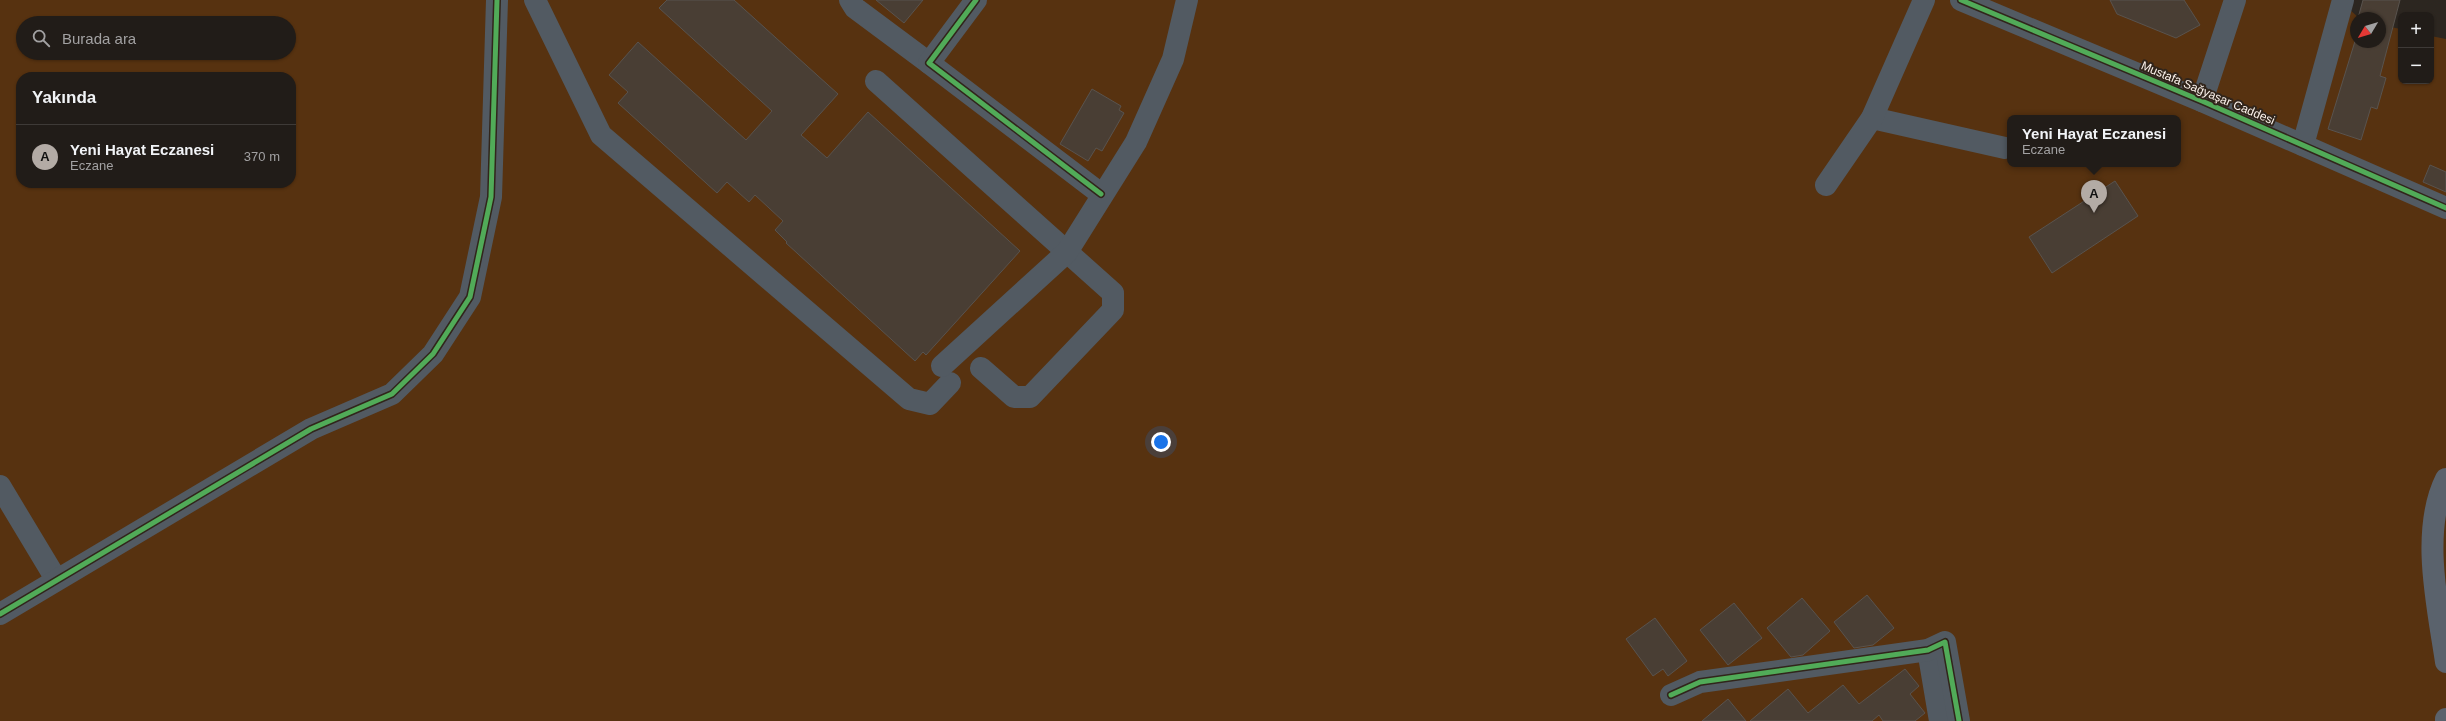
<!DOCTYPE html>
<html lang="tr">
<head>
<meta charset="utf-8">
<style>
	:root { --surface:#211c18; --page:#2d2925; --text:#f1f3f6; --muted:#a2a1a2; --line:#3e3a37; --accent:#b3aba5 }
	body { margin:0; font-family:Helvetica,sans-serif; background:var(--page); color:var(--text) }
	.controls { position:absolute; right:12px; top:12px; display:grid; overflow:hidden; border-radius:8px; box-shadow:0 1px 3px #0004 }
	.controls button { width:36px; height:36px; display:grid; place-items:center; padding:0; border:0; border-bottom:1px solid var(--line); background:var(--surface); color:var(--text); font:20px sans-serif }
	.compass { position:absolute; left:2350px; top:12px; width:36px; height:36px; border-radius:50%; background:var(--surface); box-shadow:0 1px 3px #0004; rotate:232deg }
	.you { position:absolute; left:1161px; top:442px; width:14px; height:14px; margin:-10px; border:3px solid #fff; border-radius:50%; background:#1a73e8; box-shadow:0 0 0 6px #1a73e833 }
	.badge { display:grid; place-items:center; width:26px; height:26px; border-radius:50%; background:var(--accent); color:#111; font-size:13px; font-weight:700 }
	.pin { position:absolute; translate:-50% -33px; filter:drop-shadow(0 1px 2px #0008) }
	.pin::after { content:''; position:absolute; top:21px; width:14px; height:12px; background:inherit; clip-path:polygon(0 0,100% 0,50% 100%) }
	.popup { position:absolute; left:2007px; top:115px; width:174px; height:52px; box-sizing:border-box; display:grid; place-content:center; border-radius:8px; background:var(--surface); filter:drop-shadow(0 1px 3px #0005); font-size:13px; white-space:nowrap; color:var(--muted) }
	.popup b { font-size:15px; color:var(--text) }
	.popup::after { content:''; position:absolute; left:50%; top:100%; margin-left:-8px; border:8px solid transparent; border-top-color:var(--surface) }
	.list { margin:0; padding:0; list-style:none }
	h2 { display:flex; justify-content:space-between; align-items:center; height:52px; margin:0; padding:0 16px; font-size:17px }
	h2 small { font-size:13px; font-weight:400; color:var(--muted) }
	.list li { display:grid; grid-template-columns:26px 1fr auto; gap:12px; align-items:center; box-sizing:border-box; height:64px; padding:0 16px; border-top:1px solid var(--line) }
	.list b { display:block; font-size:15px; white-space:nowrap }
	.list p { margin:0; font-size:13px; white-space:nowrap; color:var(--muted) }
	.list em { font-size:13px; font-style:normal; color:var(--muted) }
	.icon { flex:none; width:22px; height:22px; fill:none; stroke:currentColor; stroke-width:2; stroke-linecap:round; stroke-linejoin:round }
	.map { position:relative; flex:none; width:2446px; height:721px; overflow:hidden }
	.search { position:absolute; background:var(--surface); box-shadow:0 1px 3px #0004; left:16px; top:16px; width:280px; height:44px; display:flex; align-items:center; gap:10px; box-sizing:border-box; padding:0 14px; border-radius:22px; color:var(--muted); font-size:15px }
	.panel { position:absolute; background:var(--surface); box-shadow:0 1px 3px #0004; left:16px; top:72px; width:280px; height:116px; border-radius:16px }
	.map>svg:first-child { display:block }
	.green { fill:#573210; fill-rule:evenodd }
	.building { fill:#493e34; stroke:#59534e }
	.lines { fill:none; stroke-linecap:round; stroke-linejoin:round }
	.minor { stroke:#525a62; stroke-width:22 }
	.major { stroke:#5a626c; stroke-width:22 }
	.cycleway-casing { stroke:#31251b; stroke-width:8 }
	.cycleway { stroke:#51ab58; stroke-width:5 }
	.labels { text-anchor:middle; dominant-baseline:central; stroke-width:4; stroke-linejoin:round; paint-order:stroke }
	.street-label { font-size:12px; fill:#fcf3ec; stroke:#31251b }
</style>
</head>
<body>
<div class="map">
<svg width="2446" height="721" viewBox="0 0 2446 721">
	<rect width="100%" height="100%" fill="#2c2620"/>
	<path class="green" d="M0,0H2339L2359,18H2356V42H2380V25L2401,29V81H2431V36L2446,39V721H0ZM23,23H289V53H23ZM21,77H291V183H21ZM2010,118H2178V164H2010Z"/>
	<g class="building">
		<polygon points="667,0 734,0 838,94 801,135 827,158 868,112 1020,251 926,355 923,352 915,361 786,243 787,242 775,230 783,221 755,195 749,202 727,182 717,193 618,103 628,92 609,75 638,42 746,140 772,111 659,8"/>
		<polygon points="876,0 923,0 904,23"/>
		<polygon points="2110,0 2184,0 2200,25 2176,38 2117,14"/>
		<polygon points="2363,0 2400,0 2380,76 2386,78 2377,109 2371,107 2361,140 2328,129 2356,38 2356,42 2380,42 2380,18 2358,18"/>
		<polygon points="1092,89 1121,106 1119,110 1124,113 1102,151 1096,148 1088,161 1060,144"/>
		<polygon points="2430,165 2446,172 2446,192 2423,182"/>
		<polygon points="2115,181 2138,216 2052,273 2029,237"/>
		<polygon points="1867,595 1894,628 1873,645 1854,648 1834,622"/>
		<polygon points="1802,598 1830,631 1803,655 1791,657 1767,628"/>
		<polygon points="1734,603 1762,638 1728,665 1700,630"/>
		<polygon points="1655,618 1687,661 1668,676 1663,669 1653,676 1626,639"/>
		<polygon points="1905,669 1919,686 1910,694 1925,713 1915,721 1883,721 1879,715 1872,721 1750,721 1788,689 1808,713 1843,685 1859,704"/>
		<polygon points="1728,699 1746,721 1702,721"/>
	</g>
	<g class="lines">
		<g class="minor">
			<polyline points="535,0 601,135 909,399 930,404 950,383"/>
			<polyline points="850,0 855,8 929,63"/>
			<polyline points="976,0 929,63 1101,194"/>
			<polyline points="1961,0 2202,101 2446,208"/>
			<polyline points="876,81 1113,293 1113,310 1030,397 1014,397 981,368"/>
			<polyline points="2202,101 2235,0"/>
			<polyline points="1872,118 2005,148"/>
			<polyline points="2303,145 2343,0"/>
			<polyline points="1826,185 1872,118 1924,0"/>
			<polyline points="942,366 1067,252 1136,142 1173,59 1187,0"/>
			<polyline points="0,486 56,579"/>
			<polyline points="0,614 311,429 392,394 433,354 470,297 491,197 497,0"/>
			<polyline points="1928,650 1940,721"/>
			<polyline points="1671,695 1700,682 1928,650 1945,642 1959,721"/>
		</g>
		<g class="major">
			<path d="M2446,479C2420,531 2438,607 2446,662"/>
			<polyline points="2446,721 2446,719"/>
		</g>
		<defs>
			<g id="cycleway">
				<polyline points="976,0 929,63 1101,194"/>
				<polyline points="1961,0 2202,101 2446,208"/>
				<polyline points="0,614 311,429 392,394 433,354 470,297 491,197 497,0"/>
				<polyline points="1671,695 1700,682 1928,650 1945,642 1959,721"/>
			</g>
		</defs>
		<use href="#cycleway" class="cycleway-casing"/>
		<use href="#cycleway" class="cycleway"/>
	</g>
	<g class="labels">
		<g class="street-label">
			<text transform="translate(2208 93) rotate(23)">Mustafa Sağyaşar Caddesi</text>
		</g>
	</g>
</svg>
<div class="controls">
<button>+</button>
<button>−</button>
</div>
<svg class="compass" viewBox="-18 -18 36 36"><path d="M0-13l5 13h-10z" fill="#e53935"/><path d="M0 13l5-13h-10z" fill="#a2a1a2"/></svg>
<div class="you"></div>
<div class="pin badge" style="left:2094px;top:213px">A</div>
<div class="popup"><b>Yeni Hayat Eczanesi</b>Eczane</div>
<div class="search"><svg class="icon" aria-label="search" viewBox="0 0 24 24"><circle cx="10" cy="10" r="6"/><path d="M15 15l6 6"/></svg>Burada ara</div>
<section class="panel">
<h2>Yakında<small></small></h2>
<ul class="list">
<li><span class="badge">A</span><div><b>Yeni Hayat Eczanesi</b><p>Eczane</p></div><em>370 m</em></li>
</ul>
</section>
</div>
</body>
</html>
